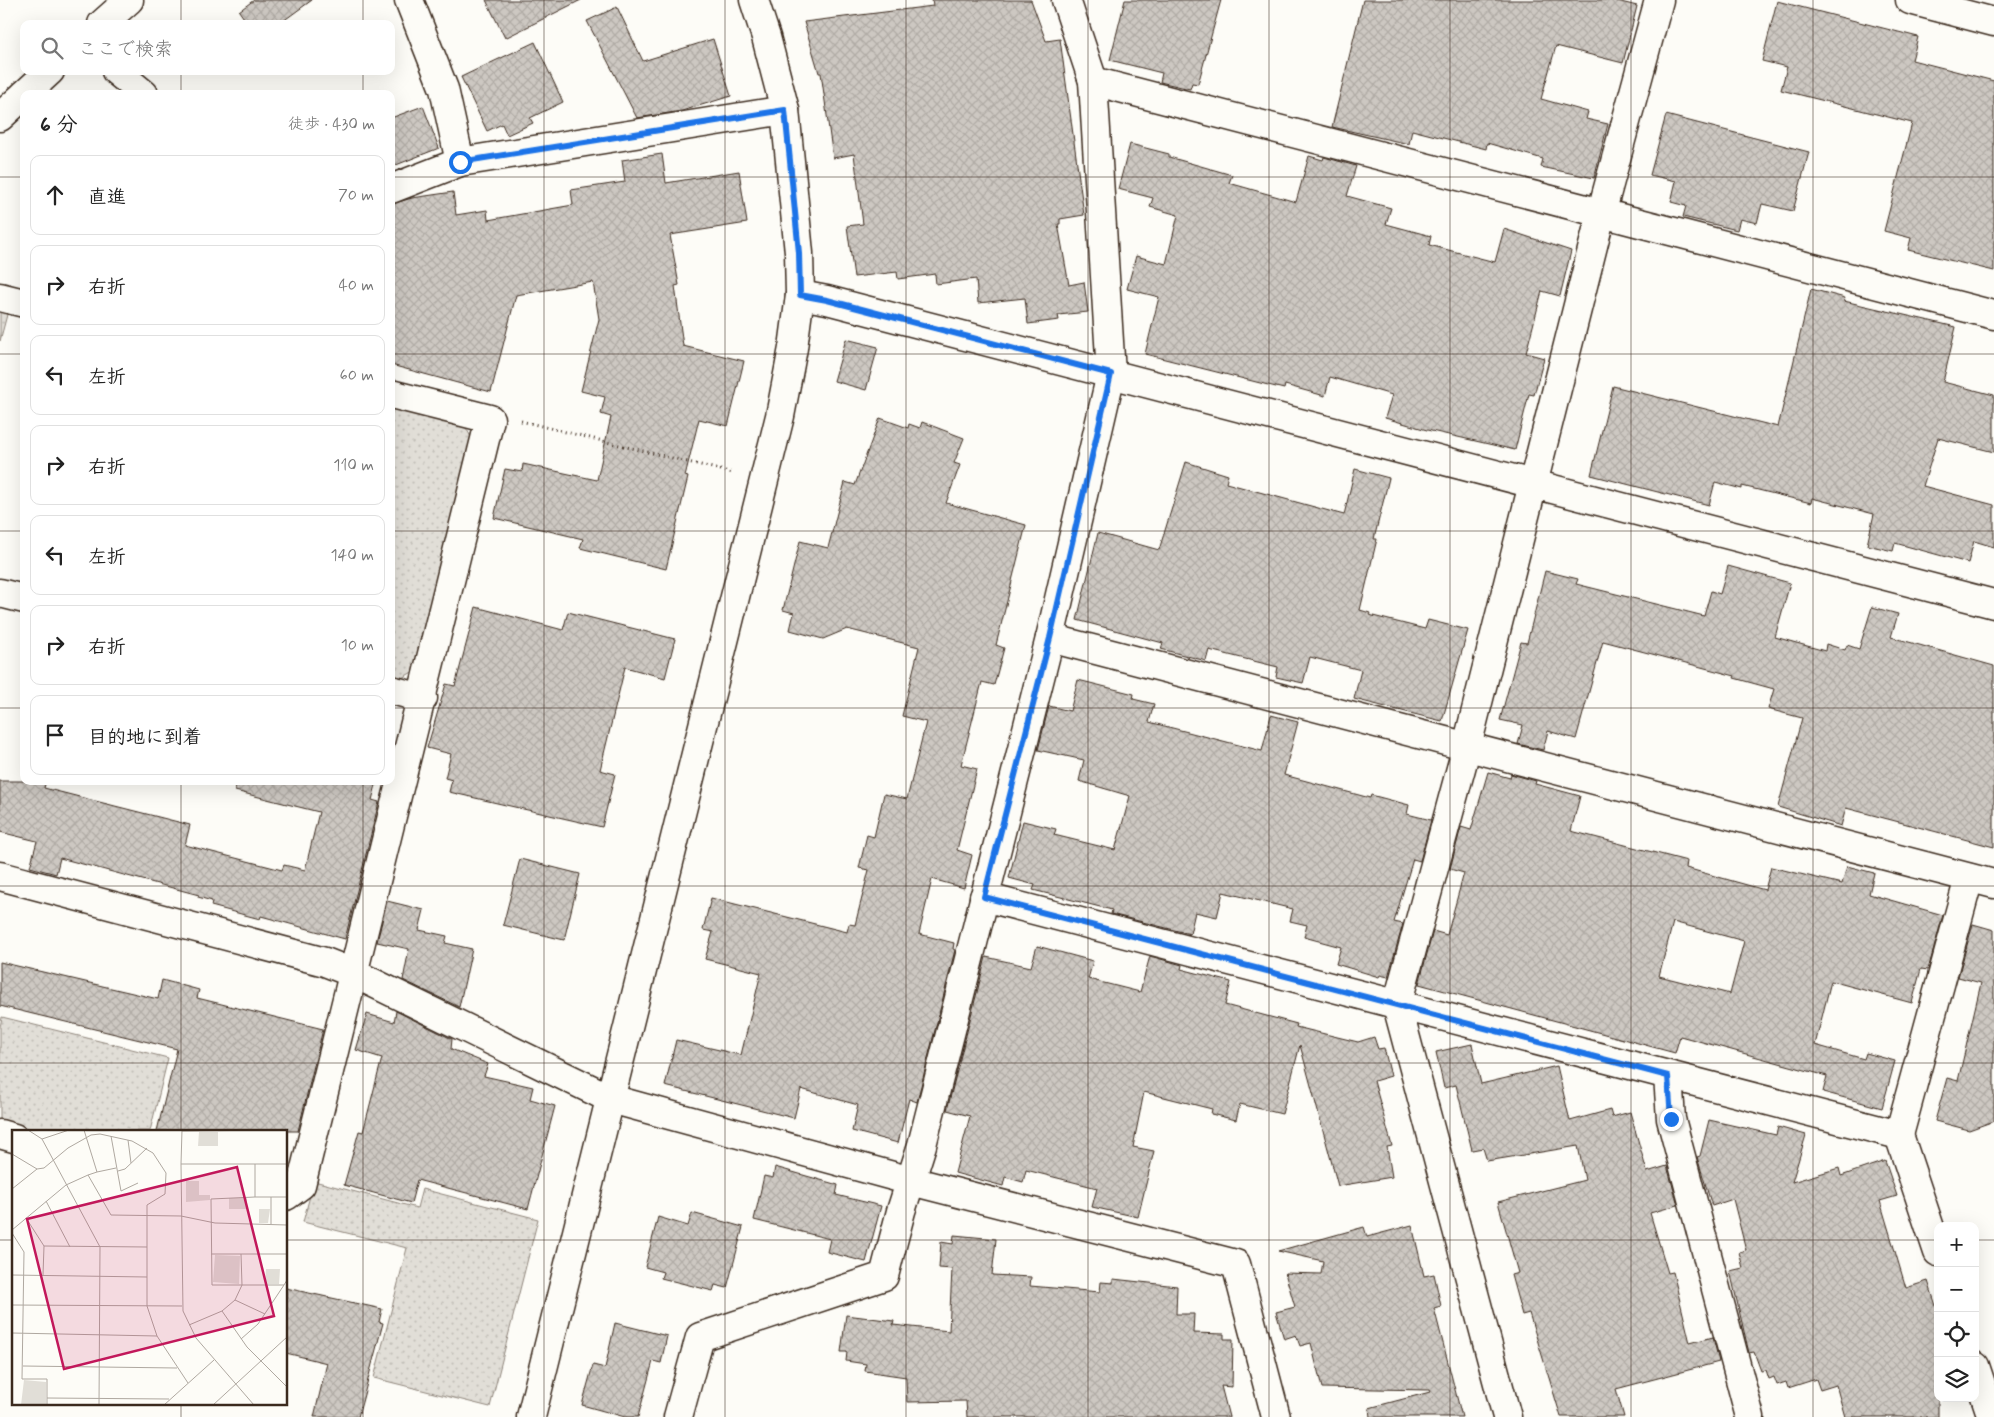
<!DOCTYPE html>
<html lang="ja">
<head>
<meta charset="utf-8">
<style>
	:root { --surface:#fff; --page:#f2f2f2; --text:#222; --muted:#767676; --line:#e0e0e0 }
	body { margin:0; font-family:Mynerve,"Klee One",sans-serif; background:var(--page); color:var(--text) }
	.controls { position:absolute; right:15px; bottom:15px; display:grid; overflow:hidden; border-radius:10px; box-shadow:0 5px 20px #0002 }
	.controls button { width:45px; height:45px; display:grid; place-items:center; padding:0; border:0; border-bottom:1px solid var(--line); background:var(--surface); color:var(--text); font:25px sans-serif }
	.stop { position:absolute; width:15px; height:15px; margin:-11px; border:4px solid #1a73e8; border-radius:50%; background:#fff }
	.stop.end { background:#1a73e8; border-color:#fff; box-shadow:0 1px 5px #0008 }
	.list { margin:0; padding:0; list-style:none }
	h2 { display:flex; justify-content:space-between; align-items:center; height:65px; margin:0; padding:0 20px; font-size:21px }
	h2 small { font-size:16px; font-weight:400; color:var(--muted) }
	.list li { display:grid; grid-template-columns:32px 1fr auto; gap:15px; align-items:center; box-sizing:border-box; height:80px; margin:0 10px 10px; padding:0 10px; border:1px solid var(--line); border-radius:10px }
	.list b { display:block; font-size:19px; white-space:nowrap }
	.list em { font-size:16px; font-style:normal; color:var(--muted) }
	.icon { flex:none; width:28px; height:28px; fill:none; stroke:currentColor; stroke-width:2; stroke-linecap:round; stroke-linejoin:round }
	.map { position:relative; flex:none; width:1994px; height:1417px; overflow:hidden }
	.search { position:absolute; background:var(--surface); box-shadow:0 5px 20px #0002; left:20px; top:20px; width:375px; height:55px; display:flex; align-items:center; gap:12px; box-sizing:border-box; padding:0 18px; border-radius:10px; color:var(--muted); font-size:19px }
	.panel { position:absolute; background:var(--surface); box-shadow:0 5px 20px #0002; left:20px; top:90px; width:375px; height:695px; border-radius:10px }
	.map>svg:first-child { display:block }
	.grass { fill:url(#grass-dots); stroke:#8e847a }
	.building { fill:url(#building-cross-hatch); stroke:#3b2a1e; fill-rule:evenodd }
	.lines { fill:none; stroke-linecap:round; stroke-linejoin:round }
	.minor-casing { stroke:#3b2a1e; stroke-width:31 }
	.path { stroke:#3b2a1e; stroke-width:3; stroke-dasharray:1 4; stroke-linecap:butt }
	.minor { stroke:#fdfcf7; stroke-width:28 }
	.route { stroke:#1a73e8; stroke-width:6 }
	.grid { fill:none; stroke:#3b2a1e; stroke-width:1; stroke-opacity:0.55 }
	.inset-road { fill:none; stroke:#afa8a0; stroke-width:1 }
	.view { fill:#c2185b; fill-opacity:0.15; stroke:#c2185b; stroke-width:2.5 }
	.inset-edge { fill:none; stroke:#3b2a1e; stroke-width:2.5 }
</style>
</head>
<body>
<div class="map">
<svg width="1994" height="1417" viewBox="0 0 1994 1417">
	<defs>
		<pattern id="grass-dots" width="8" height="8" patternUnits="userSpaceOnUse" patternTransform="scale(1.25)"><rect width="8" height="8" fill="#e1ded7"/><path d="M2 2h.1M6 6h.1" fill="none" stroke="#c2bfb8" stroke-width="1.8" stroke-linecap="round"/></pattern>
		<pattern id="building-cross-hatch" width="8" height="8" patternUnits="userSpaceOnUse" patternTransform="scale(1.25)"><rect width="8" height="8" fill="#cdc8c2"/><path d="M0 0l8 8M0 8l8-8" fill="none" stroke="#b1aca6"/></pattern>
	</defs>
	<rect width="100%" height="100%" fill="#fdfcf7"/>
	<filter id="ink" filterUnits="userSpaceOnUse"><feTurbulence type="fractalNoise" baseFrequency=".02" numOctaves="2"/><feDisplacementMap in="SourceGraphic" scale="10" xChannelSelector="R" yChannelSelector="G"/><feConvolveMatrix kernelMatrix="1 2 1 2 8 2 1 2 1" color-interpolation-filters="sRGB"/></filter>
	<g filter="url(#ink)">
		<g class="grass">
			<polygon points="0,309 8,311 0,341"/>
			<polygon points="391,406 464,424 473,441 418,669 398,680 391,679"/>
			<polygon points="2,1017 168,1058 150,1131 27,1131 0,1124 0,1027"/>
			<polygon points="314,1181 417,1208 422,1189 538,1219 490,1407 374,1378 407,1248 303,1222"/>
		</g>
		<g class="building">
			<polygon points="254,0 312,0 279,24 248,24 239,11"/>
			<polygon points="486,0 581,0 505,38"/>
			<polygon points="932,0 1031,0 1046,41 1060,39 1084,215 1060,219 1060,224 1058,224 1069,285 1084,282 1088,312 1058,315 1059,320 1028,324 1025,298 978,303 976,279 936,284 935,274 898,279 897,272 854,277 847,226 863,224 854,154 833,158 821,73 819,73 804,22 933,6"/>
			<polygon points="1125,0 1221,0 1198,84 1192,83 1190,89 1160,82 1162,73 1110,60"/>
			<polygon points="1363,0 1613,0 1637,6 1623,63 1556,46 1541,99 1588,112 1586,119 1608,124 1594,178 1541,167 1543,159 1487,143 1486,149 1412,130 1409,144 1332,127"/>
			<polygon points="1777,1 1918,37 1912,60 1994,81 1994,271 1908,250 1911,238 1884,231 1912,123 1781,90 1787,67 1762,61"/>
			<polygon points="617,7 643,61 713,39 731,96 682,111 637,118 587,21"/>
			<polygon points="535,42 563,102 530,118 533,123 507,135 502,124 487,131 461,77"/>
			<polygon points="423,106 439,148 391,167 391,118"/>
			<polygon points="1666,115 1809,152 1793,211 1762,204 1757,223 1740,219 1737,230 1683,217 1686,206 1671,202 1676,181 1650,175"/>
			<polygon points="1130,144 1169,154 1169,157 1232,175 1229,183 1296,202 1309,156 1323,160 1324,157 1356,166 1347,196 1391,208 1386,224 1431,236 1429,245 1495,262 1504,229 1571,251 1560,296 1542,291 1526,353 1544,358 1534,395 1529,394 1515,450 1427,430 1385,418 1392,395 1330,377 1325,396 1285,385 1284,389 1145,354 1159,297 1127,289 1136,256 1166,264 1178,215 1150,207 1153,198 1118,189"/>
			<polygon points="662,154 666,183 739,171 747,223 670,235 679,285 675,286 683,346 744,361 728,426 699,419 685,476 688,477 666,569 580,548 583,539 494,518 505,469 522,472 523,464 597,480 611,417 601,414 605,397 581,391 599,319 593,282 516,295 491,392 391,365 391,204 412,198 453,192 456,215 487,210 488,220 573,205 571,190 625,182 622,160"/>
			<polygon points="1811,289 1845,298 1844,301 1956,327 1943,382 1994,395 1994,452 1938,438 1923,486 1994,505 1994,547 1974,541 1968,563 1895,543 1893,551 1867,545 1874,514 1812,498 1811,503 1742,486 1742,489 1715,482 1709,505 1591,475 1613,386 1778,427"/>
			<polygon points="846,339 878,347 866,390 834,381"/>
			<polygon points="880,418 908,428 909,424 920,428 922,422 964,438 954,463 960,465 946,503 1026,525 996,645 1004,648 994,685 982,682 961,765 977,769 957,850 972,855 964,888 932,879 919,934 954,943 953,949 955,950 917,1102 909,1099 898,1143 852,1131 858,1105 801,1089 794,1118 665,1086 676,1040 741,1055 761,973 705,959 713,932 703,930 711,898 847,932 849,924 855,925 869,870 859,868 867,835 874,837 884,794 907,799 926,722 902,716 919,647 847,629 823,639 790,630 794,613 783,610 800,541 828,548 845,482 855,485"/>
			<polygon points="1186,462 1228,475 1226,483 1344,515 1355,469 1389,478 1374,539 1377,539 1360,610 1370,613 1369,615 1425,629 1428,620 1468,630 1442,721 1354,699 1361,670 1310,657 1303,683 1276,677 1278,667 1209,650 1206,661 1161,649 1163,643 1077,620 1098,533 1159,550"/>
			<polygon points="1728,566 1790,583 1775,637 1825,651 1826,644 1845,650 1847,645 1859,649 1872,607 1898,614 1891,637 1994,666 1994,847 1846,808 1841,826 1778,807 1802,718 1768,709 1774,689 1734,678 1735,676 1603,641 1576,739 1548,731 1543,750 1518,744 1523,725 1500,720 1521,642 1527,643 1545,571 1578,579 1576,584 1704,616 1711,591 1720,594"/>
			<polygon points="476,607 563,630 568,612 675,639 665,678 625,667 600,770 615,774 602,827 449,792 452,780 445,778 451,754 427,748 446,684 455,686"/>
			<polygon points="1078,680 1134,694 1133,699 1154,704 1149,722 1262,751 1271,715 1298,722 1284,775 1370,798 1371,795 1409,805 1407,814 1431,820 1420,861 1413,859 1394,922 1403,924 1388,977 1380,975 1379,977 1336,964 1341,947 1304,937 1307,925 1290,921 1293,909 1223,892 1217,917 1195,912 1190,934 1111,914 1112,910 1033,890 1035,885 1009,878 1023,821 1056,829 1054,835 1115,850 1130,796 1079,781 1084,760 1038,750 1049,706 1070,711"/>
			<path d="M1488,772L1510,778L1511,774L1536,781L1535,784L1580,796L1571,831L1687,861L1686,868L1765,890L1771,867L1842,884L1847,866L1874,873L1869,894L1943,915L1928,970L1921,969L1912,1003L1831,981L1815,1045L1864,1059L1866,1053L1895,1061L1882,1108L1823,1092L1827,1076L1680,1036L1675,1053L1419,984L1433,931L1447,935L1464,873L1450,869L1461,827L1471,830ZM1673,922L1744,941L1730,994L1659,976Z"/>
			<polygon points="0,781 46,781 44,788 190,825 185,845 282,870 284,865 305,870 319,812 235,791 236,781 377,781 372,800 379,802 345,939 261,916 260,919 211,906 212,901 198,897 199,895 60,858 56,874 30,867 37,841 0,832"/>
			<polygon points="520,859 580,874 564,940 503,925"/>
			<polygon points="387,901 424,910 419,930 447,936 445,943 472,949 459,1007 403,980 409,949 377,942"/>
			<polygon points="1973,924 1994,930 1994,1121 1969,1130 1935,1121 1947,1078 1958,1081 1981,983 1958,977"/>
			<polygon points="1037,946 1093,961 1088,979 1140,992 1150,956 1182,965 1181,969 1231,982 1225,1005 1297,1024 1296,1027 1358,1042 1374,1037 1378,1049 1384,1048 1391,1076 1374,1081 1392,1146 1387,1147 1392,1177 1338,1186 1300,1045 1282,1114 1240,1104 1236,1120 1211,1114 1212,1109 1144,1092 1133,1147 1154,1151 1138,1217 1092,1207 1097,1188 1026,1170 1023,1182 1005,1177 1003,1186 955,1173 970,1116 947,1110 986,957 1031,967"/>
			<polygon points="0,962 158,999 162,980 199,990 197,998 323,1029 298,1131 157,1131 177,1049 0,1006"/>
			<polygon points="396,1011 452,1039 451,1049 488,1064 484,1076 533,1087 530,1099 555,1106 528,1209 417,1180 411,1203 344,1185 359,1131 363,1132 382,1058 356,1050 367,1014 394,1022"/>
			<polygon points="1472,1044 1481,1084 1557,1066 1570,1121 1610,1110 1612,1117 1630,1112 1647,1172 1667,1166 1678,1205 1650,1213 1668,1273 1673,1272 1690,1343 1713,1337 1719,1362 1616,1389 1624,1417 1561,1417 1529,1313 1522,1315 1511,1275 1518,1273 1498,1202 1585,1180 1578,1146 1487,1161 1483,1148 1472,1150 1456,1085 1444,1088 1436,1052"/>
			<polygon points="1709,1120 1776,1135 1778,1127 1806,1135 1792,1182 1839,1168 1841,1176 1885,1161 1897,1196 1880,1201 1906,1288 1928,1281 1938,1312 1938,1417 1845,1417 1836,1385 1820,1390 1816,1379 1788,1388 1786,1382 1777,1385 1774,1377 1769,1379 1766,1370 1761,1371 1754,1352 1749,1353 1730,1271 1743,1268 1739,1252 1746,1250 1733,1199 1712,1206 1697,1157 1700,1156"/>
			<polygon points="775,1167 838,1185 836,1195 881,1206 866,1262 827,1252 830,1239 754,1220 764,1176 773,1178"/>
			<polygon points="692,1213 743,1227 727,1288 715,1285 713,1291 661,1278 663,1272 645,1267 658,1217 688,1226"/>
			<polygon points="1412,1225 1424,1276 1434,1274 1441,1306 1434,1308 1462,1417 1370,1417 1369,1408 1430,1392 1429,1390 1322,1388 1311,1343 1300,1346 1296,1335 1284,1339 1276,1312 1295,1307 1285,1273 1321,1274 1323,1261 1278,1251 1364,1227 1367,1237"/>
			<polygon points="954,1235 996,1239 992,1275 1031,1277 1030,1286 1100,1292 1101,1282 1113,1283 1113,1279 1177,1286 1176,1314 1194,1314 1193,1333 1224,1334 1224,1339 1233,1339 1232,1387 1221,1386 1229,1417 967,1417 966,1401 907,1402 906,1377 865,1371 866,1364 846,1361 847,1352 841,1352 846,1315 894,1321 893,1325 949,1331 952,1269 939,1268 941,1242 953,1244"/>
			<polygon points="286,1288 382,1309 379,1322 383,1323 358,1417 314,1417 327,1363 286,1353"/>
			<polygon points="615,1323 667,1336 661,1363 653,1361 638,1417 625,1417 582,1405 593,1365 605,1368"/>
		</g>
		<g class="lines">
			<defs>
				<g id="minor">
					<polyline points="409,0 444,89 460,162"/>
					<polyline points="1910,0 1994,22"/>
					<polyline points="102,24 129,0"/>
					<polyline points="116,71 144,94"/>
					<polyline points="1093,81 1994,315"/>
					<polyline points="25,94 50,71"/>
					<polyline points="0,117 24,95"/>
					<polyline points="391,189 460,162 785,110"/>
					<polyline points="800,295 827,300 1994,604"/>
					<polyline points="0,297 24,303"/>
					<polyline points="0,593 24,599"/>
					<polyline points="1050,638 1994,884"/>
					<polyline points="391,690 423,698"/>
					<polyline points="0,876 325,962 353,973 611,1099 911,1181 1236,1264 1276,1417"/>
					<polyline points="984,897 1899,1135 1969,878"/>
					<polyline points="1668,1076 1671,1119 1750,1417"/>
					<polyline points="0,1134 14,1138"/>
					<polyline points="1899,1135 1938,1252"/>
					<polyline points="286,1196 301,1185 490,419 391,394"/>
					<polyline points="1975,1366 1992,1417"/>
					<polyline points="531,1417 780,416 793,348 800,295 799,253 785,110 766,37 754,0"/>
					<polyline points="678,1417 700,1337 884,1276 901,1211 922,1145 1050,638 1111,374 1093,81 1066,0"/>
					<polyline points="1507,1417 1397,1005 1467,746 1601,214 1659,0"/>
				</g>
			</defs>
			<use href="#minor" class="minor-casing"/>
			<polyline class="path" points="521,421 733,473"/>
			<use href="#minor" class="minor"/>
		</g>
	</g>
	<g class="lines" filter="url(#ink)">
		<polyline class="route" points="460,162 785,110 799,253 800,295 827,300 1111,374 1050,638 984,897 1668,1076 1671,1119"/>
	</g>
	<path class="grid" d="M181,0V24M363,0V24M544,0V1417M725,0V1417M906,0V1417M1088,0V1417M1269,0V1417M1450,0V1417M1631,0V1417M1813,0V1417M181,71V94M363,71V94M0,177H24M391,177H1994M0,354H24M391,354H1994M0,531H24M391,531H1994M0,708H24M391,708H1994M181,781V1131M363,781V1417M0,886H1994M0,1063H1994M0,1240H14M286,1240H1938M1975,1240H1994M181,1403V1417"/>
	<g transform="translate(12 1130)">
		<rect width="275" height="275" fill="#fdfcf7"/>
		<path d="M187,2H206V16H186ZM174,51H187V65H198V70L174,72ZM217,68H235V79H217ZM247,79H258L256,93H247ZM203,125L228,126L227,154L201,152ZM254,139H268L267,154H253ZM12,250L34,252V275H9Z" fill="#e1ded7"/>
		<path class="inset-road" d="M16,0L30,9L88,117L87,275M72,0L85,42L76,45L99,85L169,86L203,93L275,95M170,0L169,34H275M170,1L269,0M99,6L109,61L126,53M30,9L57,0M116,10L119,33M0,24L25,39M169,34L171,181L184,208L242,275M243,34V67H275M106,41L113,39L135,18M85,42L104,38M0,59L25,39L32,38L56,18L79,5L88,4L120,11L141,23L154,43L153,64L135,75V176L145,206L176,253M243,67L199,69L200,155H272L275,150M259,67V94M34,71L58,117M14,88L32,116M0,100L54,55L76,45M0,103L12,122L10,249H35V275M199,124H275M0,145L135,147M31,145L32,116L135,117M223,170L253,184M0,175L170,176M210,181L235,217L275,257M177,195L210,181L223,170L230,155L229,124M0,203L145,206M229,209L246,194L272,155M11,236L165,238M35,268L157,269M152,275L202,230M201,275L275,207"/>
		<path class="view" d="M225,37L262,186L52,239L15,89Z"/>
		<rect width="275" height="275" class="inset-edge"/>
	</g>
</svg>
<div class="controls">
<button>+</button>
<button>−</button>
<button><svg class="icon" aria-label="locate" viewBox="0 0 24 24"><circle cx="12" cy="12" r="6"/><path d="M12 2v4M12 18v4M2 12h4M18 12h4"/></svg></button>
<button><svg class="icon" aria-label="layers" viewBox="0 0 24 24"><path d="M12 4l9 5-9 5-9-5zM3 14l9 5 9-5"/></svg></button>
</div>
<div class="stop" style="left:460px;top:162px"></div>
<div class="stop end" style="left:1671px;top:1119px"></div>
<div class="search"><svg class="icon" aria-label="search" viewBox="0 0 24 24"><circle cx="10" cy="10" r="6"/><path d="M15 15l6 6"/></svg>ここで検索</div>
<section class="panel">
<h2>6 分<small>徒歩 · 430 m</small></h2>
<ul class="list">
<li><svg class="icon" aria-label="ahead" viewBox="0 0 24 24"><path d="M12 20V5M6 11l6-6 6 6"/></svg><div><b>直進</b></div><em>70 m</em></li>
<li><svg class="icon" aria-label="right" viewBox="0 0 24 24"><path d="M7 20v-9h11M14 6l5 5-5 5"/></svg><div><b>右折</b></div><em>40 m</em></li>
<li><svg class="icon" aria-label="left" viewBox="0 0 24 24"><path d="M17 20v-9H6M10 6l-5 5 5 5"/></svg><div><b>左折</b></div><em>60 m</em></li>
<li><svg class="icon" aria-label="right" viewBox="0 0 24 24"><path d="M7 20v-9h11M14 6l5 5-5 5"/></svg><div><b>右折</b></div><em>110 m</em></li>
<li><svg class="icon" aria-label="left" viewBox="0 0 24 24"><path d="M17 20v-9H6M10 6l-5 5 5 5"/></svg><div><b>左折</b></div><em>140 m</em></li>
<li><svg class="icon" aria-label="right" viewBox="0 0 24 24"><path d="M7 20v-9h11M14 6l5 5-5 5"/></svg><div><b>右折</b></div><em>10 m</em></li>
<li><svg class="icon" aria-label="arrive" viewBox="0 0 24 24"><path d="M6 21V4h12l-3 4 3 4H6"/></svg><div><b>目的地に到着</b></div></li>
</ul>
</section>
</div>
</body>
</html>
